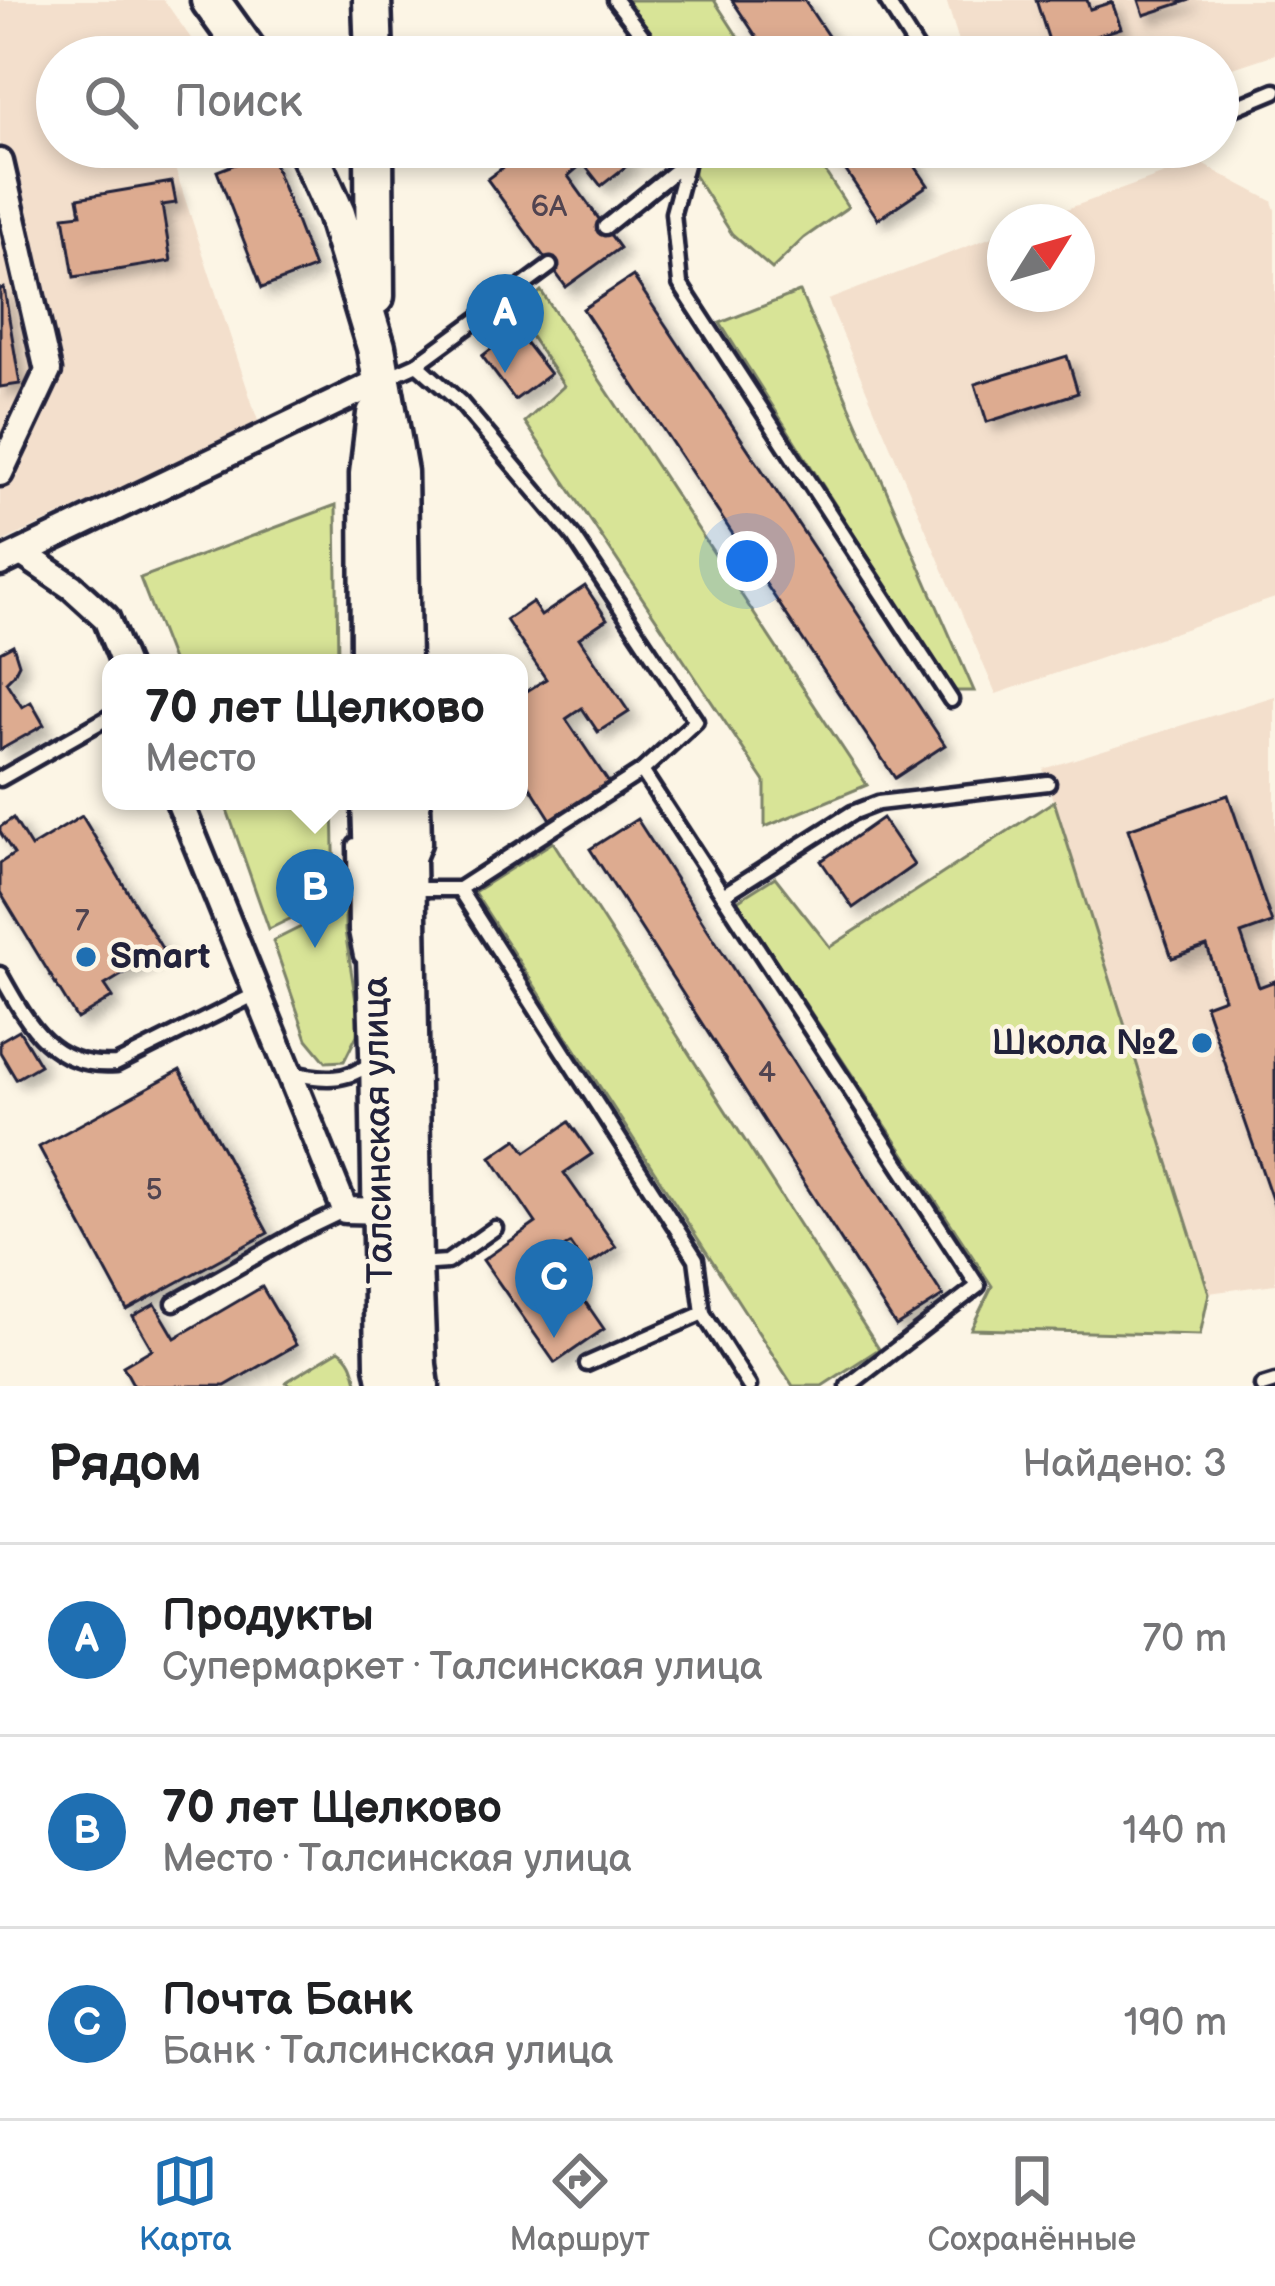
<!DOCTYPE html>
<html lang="ru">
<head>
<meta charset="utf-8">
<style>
	:root { --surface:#fff; --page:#f2f2f2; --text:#202124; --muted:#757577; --line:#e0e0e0; --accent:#1f6fb2 }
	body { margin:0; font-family:"Balsamiq Sans",sans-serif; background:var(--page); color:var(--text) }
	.compass { position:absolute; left:987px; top:204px; width:108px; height:108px; border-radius:50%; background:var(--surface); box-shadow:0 6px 18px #0003; rotate:53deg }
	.you { position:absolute; left:747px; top:561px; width:42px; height:42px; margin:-30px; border:9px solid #fff; border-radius:50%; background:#1a73e8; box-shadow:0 0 0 18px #1a73e833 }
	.badge { display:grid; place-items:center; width:78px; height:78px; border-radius:50%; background:var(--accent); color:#fff; font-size:39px; font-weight:700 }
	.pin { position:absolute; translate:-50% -99px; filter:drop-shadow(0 3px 6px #0008) }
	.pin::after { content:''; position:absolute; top:63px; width:42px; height:36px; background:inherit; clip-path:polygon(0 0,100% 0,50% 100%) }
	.popup { position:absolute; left:102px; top:654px; width:426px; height:156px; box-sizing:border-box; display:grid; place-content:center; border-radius:24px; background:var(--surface); filter:drop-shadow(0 3px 9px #0005); font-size:39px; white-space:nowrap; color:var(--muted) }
	.popup b { font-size:45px; color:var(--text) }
	.popup::after { content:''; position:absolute; left:50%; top:100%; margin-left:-24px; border:24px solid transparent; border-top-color:var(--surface) }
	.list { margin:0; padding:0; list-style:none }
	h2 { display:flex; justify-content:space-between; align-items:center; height:156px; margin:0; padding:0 48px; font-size:51px }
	h2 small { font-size:39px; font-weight:400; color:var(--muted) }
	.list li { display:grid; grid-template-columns:78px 1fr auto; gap:36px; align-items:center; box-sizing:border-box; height:192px; padding:0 48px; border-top:3px solid var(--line) }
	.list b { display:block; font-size:45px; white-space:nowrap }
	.list p { margin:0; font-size:39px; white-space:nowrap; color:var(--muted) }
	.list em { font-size:39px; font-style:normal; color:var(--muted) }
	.icon { flex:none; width:66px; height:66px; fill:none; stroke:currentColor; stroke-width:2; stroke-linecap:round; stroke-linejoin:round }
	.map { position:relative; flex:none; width:1275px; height:1386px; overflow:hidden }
	.search { position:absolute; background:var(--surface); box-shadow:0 6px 18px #0003; left:36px; right:36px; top:36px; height:132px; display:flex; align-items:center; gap:30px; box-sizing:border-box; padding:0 42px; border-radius:66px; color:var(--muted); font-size:45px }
	.sheet { height:732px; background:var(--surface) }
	nav { display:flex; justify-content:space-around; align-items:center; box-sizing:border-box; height:168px; border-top:3px solid var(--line); background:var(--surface); font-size:33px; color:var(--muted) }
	nav a { display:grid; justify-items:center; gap:6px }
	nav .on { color:var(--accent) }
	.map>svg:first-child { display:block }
	.built { fill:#f3dfcc }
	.green { fill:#d8e497; stroke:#7d8369; stroke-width:3 }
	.building { fill:#ddab90; stroke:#22223b; stroke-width:3; filter:url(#shadow) }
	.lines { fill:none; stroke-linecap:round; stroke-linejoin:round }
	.lane-casing { stroke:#22223b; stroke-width:21 }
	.street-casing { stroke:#22223b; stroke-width:33 }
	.secondary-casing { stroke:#22223b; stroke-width:45 }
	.lane { stroke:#fcf5e5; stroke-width:12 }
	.street { stroke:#fcf5e5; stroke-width:24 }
	.secondary { stroke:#fcf5e5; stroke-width:36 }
	.poi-dot { fill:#1f6fb2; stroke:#fcf5e5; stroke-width:4.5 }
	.labels { text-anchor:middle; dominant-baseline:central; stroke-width:9; stroke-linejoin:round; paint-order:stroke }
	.number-label { font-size:30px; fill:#514450 }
	.poi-label { font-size:36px; font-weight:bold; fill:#22223b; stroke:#fcf5e5; text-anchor:start }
	.street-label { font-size:36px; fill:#22223b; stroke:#fcf5e5 }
</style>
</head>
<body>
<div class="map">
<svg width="1275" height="1386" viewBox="0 0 1275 1386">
	<defs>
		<filter id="shadow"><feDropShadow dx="8" dy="8" stdDeviation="6" flood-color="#0004"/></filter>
	</defs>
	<rect width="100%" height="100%" fill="#fcf5e5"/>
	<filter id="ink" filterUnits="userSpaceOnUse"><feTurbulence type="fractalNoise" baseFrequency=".00833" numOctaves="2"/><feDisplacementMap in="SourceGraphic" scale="24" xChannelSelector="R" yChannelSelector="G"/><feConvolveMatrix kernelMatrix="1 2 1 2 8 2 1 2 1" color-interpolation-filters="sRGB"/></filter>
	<g filter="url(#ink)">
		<g class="built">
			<polygon points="0,0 164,0 204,57 57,57 57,147 168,147 259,424 0,543"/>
			<polygon points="946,0 1275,0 1275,54 1218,73 1218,57 964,57"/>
			<polygon points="1198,162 1272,201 1275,210 1275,598 996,694 828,300 1005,232 1005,294 1077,294 1077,222 1030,222"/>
			<polygon points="1275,696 1275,1284 1209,1293 1043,769"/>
		</g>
		<g class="green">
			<polygon points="622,0 714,0 751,57 667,57"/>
			<polygon points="694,147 809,147 848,207 804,238 772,269 732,234 694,175"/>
			<polygon points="541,291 867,785 765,827 765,782 525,422 564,386 516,314"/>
			<polygon points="799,292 800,292 974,691 953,691 720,323"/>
			<polygon points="336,505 338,663 173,663 140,578"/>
			<polygon points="224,801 333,801 335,897 269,929"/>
			<polygon points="1054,801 1209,1293 1200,1335 971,1329 992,1286 737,901 775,877 830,947"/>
			<polygon points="553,842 879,1349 822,1386 793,1386 474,892"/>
			<polygon points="345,905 345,931 359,1021 357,1035 344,1061 326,1062 307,1039 273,941"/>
			<path d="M339,1350C353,1359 354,1371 358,1386H289L286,1382Z"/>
		</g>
		<g class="building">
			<polygon points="732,0 804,0 842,57 770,57"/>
			<polygon points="1036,0 1087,0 1090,9 1112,2 1121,28 1052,50"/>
			<polygon points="1139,0 1190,0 1144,15"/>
			<polygon points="531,147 616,147 629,164 601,186 583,163 568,176 620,248 566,287 487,179"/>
			<polygon points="830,147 902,147 928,185 878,219"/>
			<polygon points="269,151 314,268 262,288 217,171"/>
			<polygon points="172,182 176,203 162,205 171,261 74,277 64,216 81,214 78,198"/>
			<polygon points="633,276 945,745 895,778 583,309"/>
			<polygon points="4,288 20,384 0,387 0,289"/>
			<polygon points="516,330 550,374 515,400 482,356"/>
			<polygon points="1067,356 1078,393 987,422 975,384"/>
			<polygon points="585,586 607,619 579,638 629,712 598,732 582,708 566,719 609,783 552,821 519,769 519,696 546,679 506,620 532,602 541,616"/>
			<polygon points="13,645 19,664 14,674 6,682 22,707 31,702 44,725 0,750 0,652"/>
			<polygon points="1228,795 1272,923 1241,934 1259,987 1275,981 1275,1208 1205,1005 1224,998 1207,946 1172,958 1128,829"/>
			<polygon points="82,816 163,950 105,985 113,997 77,1019 0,892 0,863 14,854 0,832 0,827 13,818 31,847"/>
			<polygon points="882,818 914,865 853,908 821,861"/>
			<polygon points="637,819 943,1296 896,1326 590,849"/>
			<polygon points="19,1030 40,1065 16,1079 0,1052 0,1041"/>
			<polygon points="180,1070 268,1233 127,1310 39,1147"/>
			<polygon points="569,1122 592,1154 564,1173 616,1247 586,1267 570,1244 553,1255 604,1329 555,1363 483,1260 536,1223 491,1157 517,1139 526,1152"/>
			<polygon points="262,1287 296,1345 225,1386 134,1386 123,1366 152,1349 133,1316 155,1304 175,1338"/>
		</g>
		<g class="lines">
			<defs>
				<g id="lane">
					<polyline points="615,0 659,57"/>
					<polyline points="886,0 922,57"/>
					<polyline points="1222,113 1275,91"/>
					<polyline points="687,147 687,161 673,213 680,284 951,700"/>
					<polyline points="605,227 686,162"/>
					<polyline points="417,364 461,403 574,537 696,721 642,771"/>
					<polyline points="388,377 417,364 550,266"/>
					<polyline points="0,779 111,716"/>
					<polyline points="355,845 356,931 361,956"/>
					<polyline points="418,859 424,844 423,801"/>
					<polyline points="412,889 459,889 642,771 978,1286 848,1386"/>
					<polyline points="459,889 696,1259 703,1313 749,1386"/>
					<polyline points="723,895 852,813 878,803 1048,783"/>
					<path d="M0,974C28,1024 51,1069 116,1064L256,994"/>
					<path d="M289,1072C319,1080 347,1083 372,1062"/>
					<polyline points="417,1264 447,1262 495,1228"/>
					<polyline points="174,1303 299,1232 345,1210"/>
					<polyline points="587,1364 703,1313"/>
					<polyline points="1262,1386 1275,1382"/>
				</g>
				<g id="street">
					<polyline points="0,162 48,371 0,473"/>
					<polyline points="22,553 72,587 106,618 124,663"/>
					<polyline points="0,563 380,381"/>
					<polyline points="179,801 345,1210 392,1211"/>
				</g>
				<g id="secondary">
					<polyline points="210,0 251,57"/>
					<polyline points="372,0 374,57"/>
					<polyline points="306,147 336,214 376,347 398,472 401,663"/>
					<polyline points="374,147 375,296"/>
					<polyline points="370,663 369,474 376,414"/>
					<polyline points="371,801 379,1052 384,1366 388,1386"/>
					<polyline points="405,801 413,1264 417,1365 420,1386"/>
				</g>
			</defs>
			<use href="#lane" class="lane-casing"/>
			<use href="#street" class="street-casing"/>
			<use href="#secondary" class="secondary-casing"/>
			<use href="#lane" class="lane"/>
			<use href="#street" class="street"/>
			<use href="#secondary" class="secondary"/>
		</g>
	</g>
	<g class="poi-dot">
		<circle cx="86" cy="957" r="12"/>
		<circle cx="1202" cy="1043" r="12"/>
	</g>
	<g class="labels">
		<g class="number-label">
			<text x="549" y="207">6А</text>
			<text x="82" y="921">7</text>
			<text x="767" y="1073">4</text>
			<text x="154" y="1190">5</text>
		</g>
		<g class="poi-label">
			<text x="110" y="957">Smart</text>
			<text x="1178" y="1043" text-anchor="end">Школа №2</text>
		</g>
		<g class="street-label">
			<text transform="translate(379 1130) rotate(-91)">Талсинская улица</text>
		</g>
	</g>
</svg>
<svg class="compass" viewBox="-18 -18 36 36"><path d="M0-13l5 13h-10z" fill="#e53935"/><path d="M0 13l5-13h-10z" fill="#757577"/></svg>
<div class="you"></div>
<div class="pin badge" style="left:505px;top:373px">A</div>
<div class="pin badge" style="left:315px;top:948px">B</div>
<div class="popup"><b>70 лет Щелково</b>Место</div>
<div class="pin badge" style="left:554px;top:1338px">C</div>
<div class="search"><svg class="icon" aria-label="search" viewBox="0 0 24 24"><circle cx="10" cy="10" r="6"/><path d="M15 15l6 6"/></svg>Поиск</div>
</div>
<section class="sheet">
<h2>Рядом<small>Найдено: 3</small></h2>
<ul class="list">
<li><span class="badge">A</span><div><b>Продукты</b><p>Супермаркет · Талсинская улица</p></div><em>70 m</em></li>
<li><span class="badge">B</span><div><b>70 лет Щелково</b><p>Место · Талсинская улица</p></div><em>140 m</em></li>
<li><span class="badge">C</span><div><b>Почта Банк</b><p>Банк · Талсинская улица</p></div><em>190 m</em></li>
</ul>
</section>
<nav>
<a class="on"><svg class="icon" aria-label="map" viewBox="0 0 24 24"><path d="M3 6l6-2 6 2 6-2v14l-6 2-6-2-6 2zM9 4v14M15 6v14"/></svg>Карта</a>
<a><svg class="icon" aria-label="directions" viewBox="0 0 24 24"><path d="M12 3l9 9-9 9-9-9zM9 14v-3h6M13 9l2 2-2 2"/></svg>Маршрут</a>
<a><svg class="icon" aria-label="saved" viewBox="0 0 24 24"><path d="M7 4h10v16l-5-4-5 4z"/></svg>Сохранённые</a>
</nav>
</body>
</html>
